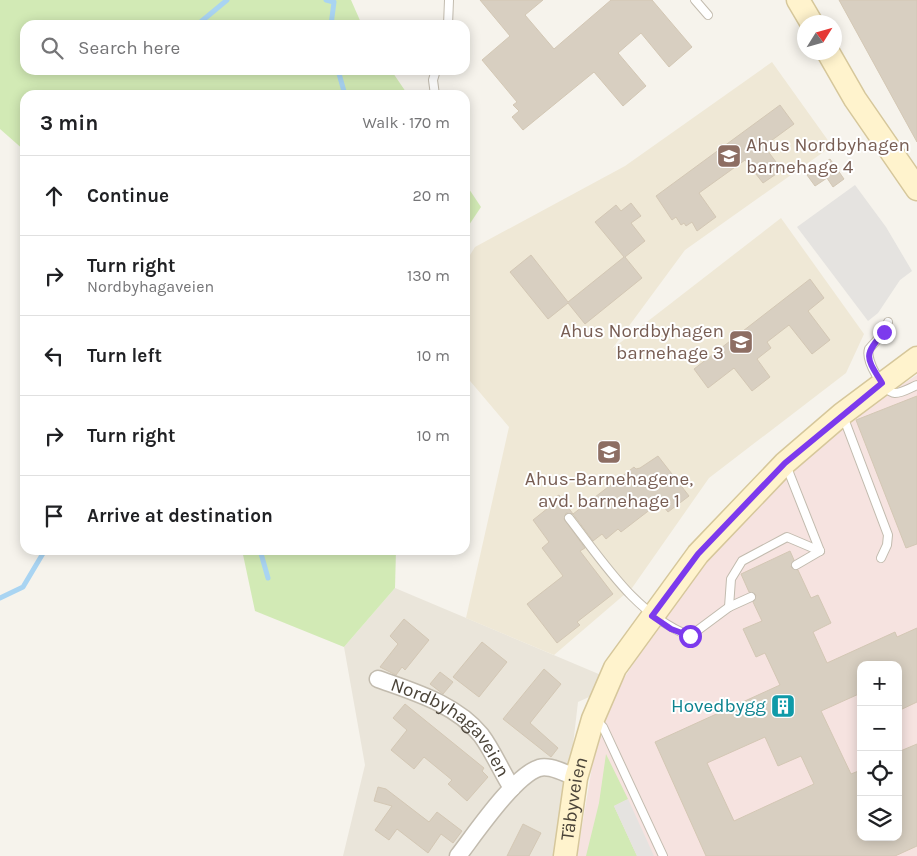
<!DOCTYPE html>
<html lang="en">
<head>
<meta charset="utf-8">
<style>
	:root { --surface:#fff; --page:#f2f2f2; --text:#202124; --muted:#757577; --line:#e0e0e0 }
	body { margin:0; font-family:Karla,sans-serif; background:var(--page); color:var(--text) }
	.controls { position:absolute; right:15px; bottom:15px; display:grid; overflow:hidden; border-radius:10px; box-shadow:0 2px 12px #0003 }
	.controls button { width:45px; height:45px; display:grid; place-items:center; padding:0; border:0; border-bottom:1px solid var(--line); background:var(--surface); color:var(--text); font:25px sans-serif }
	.compass { position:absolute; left:797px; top:15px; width:45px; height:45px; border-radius:50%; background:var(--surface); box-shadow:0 2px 12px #0003; rotate:53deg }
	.stop { position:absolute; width:15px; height:15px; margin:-11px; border:4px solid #7c3aed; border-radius:50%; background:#fff }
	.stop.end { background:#7c3aed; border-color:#fff; box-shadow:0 1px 5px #0008 }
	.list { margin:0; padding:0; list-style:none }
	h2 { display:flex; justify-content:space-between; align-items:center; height:65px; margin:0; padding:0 20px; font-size:21px }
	h2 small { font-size:16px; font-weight:400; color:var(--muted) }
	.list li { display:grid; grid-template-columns:32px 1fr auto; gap:15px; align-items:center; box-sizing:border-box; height:80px; padding:0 20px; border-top:1px solid var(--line) }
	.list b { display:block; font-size:19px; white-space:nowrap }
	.list p { margin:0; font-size:16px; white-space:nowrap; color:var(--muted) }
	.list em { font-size:16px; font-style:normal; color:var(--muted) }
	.icon { flex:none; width:28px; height:28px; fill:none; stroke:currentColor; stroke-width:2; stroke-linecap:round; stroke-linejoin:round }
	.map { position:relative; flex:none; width:917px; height:856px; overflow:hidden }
	.search { position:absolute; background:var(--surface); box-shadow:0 2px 12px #0003; left:20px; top:20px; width:450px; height:55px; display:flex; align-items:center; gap:12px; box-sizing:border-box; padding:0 18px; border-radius:15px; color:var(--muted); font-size:19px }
	.panel { position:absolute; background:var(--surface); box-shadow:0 2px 12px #0003; left:20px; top:90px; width:450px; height:465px; border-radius:15px }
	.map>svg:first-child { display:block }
	.residential { fill:#eae5da }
	.education { fill:#efe8d6 }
	.medical { fill:#f6e3e0; fill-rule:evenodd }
	.green { fill:#d2eab5 }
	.parking { fill:#e5e3e0 }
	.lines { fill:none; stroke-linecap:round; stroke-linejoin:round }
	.stream { stroke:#a9d4f2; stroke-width:5 }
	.building { fill:#d8cfc1; stroke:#d3c7b4; fill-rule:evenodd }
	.lane-casing { stroke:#c2bbae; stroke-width:10 }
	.street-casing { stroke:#c2bbae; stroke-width:19 }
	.secondary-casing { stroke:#d6c79b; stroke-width:25 }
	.lane { stroke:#fff; stroke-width:8 }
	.street { stroke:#fff; stroke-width:16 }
	.secondary { stroke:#fff3cd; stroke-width:22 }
	.route { stroke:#7c3aed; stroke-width:6 }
	.labels { text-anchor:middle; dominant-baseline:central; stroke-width:4; stroke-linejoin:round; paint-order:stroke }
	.education-label { font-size:19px; fill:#785e54; stroke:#fff; text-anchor:start }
	.culture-label { font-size:19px; fill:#0d838f; stroke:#fff; text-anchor:end }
	.street-label { font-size:19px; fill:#4b4439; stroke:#fff }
</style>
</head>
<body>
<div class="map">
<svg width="917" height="856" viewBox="0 0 917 856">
	<rect width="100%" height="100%" fill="#f6f3ec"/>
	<polygon class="residential" points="395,588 620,683 578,702 560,856 343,856 365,765 344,647"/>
	<polygon class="education" points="772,62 832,146 685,250 612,349 781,218 864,334 846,373 709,478 632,588 554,655 466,618 509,427 465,375 465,263 475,247 625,166"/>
	<path class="medical" d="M917,375V856H577L601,714L702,557L852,417ZM861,665H898V837H861Z"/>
	<g class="green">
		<polygon points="0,0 351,0 362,25 25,25 25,70 391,70 408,95 25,95 25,151 0,129"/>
		<polygon points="465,183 481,207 465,231"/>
		<polygon points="242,550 396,550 395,588 344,647 255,611"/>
		<polygon points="606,754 628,799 614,806 637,856 586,856 599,803"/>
	</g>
	<g class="parking">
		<polygon points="855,185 886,227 912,271 900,280 878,313 868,321 797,227"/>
		<polygon points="628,799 654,856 637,856 614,806"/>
	</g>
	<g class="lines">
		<g class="stream">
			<polyline points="326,0 334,2 331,25"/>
			<polyline points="197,25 227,0"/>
			<polyline points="338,70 345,95"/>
			<polyline points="260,550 268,578"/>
			<polyline points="0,598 23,587 45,550"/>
		</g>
	</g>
	<g class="building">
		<polygon points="480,0 543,0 525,15 554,49 611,0 652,0 692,47 669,67 641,33 618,53 646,86 623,106 594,72 523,130 512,117 519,111 513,105 517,102 482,60 510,36"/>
		<polygon points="839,0 917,0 917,142"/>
		<polygon points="780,105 794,124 764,146 782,170 763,183 745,160 699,193 716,217 697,231 692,222 686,226 684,223 681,225 676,217 672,220 656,196"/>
		<polygon points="830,159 844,179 833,187 827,178 815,186 807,175"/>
		<polygon points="631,203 641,216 631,223 645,241 625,257 642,278 585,324 568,303 548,319 510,272 531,255 568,302 624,257 595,222 616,205 621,211"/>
		<polygon points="810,279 824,298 808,311 830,340 812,354 789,325 767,342 771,348 757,359 770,377 752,391 734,368 708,388 694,369"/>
		<polygon points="917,396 917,544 906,548 856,420"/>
		<polygon points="658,456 689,496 668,512 660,502 621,532 618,529 606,539 602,534 593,541 573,514 634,467 636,469 640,468"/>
		<polygon points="559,495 573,514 566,513 564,519 585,548 580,551 613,594 577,622 580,625 557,643 527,604 563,576 542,548 549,542 533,520 548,508 545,504"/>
		<path d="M790,551L794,560L791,567L798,570L811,598L818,595L831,623L813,632L827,663L895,632L897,637L917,628V702L898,711V665H861V693L821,711L851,774L861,770V837H898V752L917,744V846L895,856H706L655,742L780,685L765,653L756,657L743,629L762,621L753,602L756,595L749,592L741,574ZM765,737L778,766L801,756L814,784L734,821L707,763Z"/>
		<polygon points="404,619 429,640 405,670 402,667 396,675 380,667 398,644 390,636"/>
		<polygon points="482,642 507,662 479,697 453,677"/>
		<polygon points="544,669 561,684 530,723 558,748 551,757 503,719"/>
		<polygon points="440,672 453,682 443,694 430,684"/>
		<polygon points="405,704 484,768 482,771 488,777 467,801 448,784 452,780 424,757 414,769 391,750 407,730 393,718"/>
		<polygon points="378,787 386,789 429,822 437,812 462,831 453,843 441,834 428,853 397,829 389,840 375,830 392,806 374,801"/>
		<polygon points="523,824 541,833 529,856 507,856"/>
	</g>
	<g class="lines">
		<defs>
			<g id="lane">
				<polyline points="695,0 708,15"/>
				<polyline points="448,25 449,0"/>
				<polyline points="435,95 433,80 436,70"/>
				<path d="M888,322L884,332L869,349C865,360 883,392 895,393C902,393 910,388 917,385"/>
				<polyline points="843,416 888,535 887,545 881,558"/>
				<polyline points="786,465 820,551 796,565"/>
				<path d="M569,518C604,563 636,615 690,636L729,607L751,597"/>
				<polyline points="729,607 731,579 742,561 787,537 820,551"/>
				<polyline points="597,721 603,727 663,856"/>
			</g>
			<g id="street">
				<path id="s1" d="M378,679C414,692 456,704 481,735C493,751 501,771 512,788"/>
				<path d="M458,856C475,834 514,776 539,768C550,765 566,773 576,778"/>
			</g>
			<g id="secondary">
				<polyline points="798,0 811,22"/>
				<polyline points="828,52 855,99 917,189"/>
				<path id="s2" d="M565,856L576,778L593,719L615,668L698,554L785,463L842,414L917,358"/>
			</g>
		</defs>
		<use href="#lane" class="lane-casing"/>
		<use href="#street" class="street-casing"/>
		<use href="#secondary" class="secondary-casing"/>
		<use href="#lane" class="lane"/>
		<use href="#street" class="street"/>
		<use href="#secondary" class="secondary"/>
	</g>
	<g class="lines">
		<path class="route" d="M690,636L671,629L652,616L698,554L785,463L882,383C866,357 863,356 884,332"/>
	</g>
	<defs>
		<symbol id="school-square" viewBox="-11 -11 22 22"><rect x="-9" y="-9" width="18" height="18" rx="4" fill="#8d6e63" stroke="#fff"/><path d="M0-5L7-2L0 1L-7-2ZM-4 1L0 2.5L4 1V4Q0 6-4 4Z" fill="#fff"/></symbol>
		<symbol id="building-square" viewBox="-11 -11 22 22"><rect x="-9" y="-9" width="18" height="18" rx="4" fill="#0f9aa8" stroke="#fff"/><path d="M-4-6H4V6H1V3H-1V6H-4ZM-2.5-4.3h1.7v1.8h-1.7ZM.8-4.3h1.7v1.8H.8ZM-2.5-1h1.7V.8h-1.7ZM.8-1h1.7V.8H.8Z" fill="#fff"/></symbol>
	</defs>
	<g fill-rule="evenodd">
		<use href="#school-square" x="715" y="142" width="28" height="28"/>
		<use href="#school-square" x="727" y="328" width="28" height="28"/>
		<use href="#school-square" x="595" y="438" width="28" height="28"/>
		<use href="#building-square" x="769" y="692" width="28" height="28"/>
	</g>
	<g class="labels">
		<g class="education-label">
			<text x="746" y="145">Ahus Nordbyhagen<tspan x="746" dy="22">barnehage 4</tspan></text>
			<text x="724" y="331" text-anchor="end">Ahus Nordbyhagen<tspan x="724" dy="22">barnehage 3</tspan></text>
			<text x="609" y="479" text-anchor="middle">Ahus-Barnehagene,<tspan x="609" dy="22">avd. barnehage 1</tspan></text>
		</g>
		<g class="culture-label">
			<text x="766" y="706">Hovedbygg</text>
		</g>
		<g class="street-label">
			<text stroke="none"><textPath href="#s1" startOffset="90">Nordbyhagaveien</textPath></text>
			<text stroke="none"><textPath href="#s2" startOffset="58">Täbyveien</textPath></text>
		</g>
	</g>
</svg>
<div class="controls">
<button>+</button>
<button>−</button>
<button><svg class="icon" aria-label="locate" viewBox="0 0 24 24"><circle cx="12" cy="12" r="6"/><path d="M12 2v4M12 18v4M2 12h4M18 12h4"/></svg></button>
<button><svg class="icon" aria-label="layers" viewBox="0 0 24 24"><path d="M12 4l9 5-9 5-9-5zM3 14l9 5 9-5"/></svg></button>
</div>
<svg class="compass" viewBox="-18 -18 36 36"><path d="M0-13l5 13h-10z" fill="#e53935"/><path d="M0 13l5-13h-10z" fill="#757577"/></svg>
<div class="stop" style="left:690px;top:636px"></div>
<div class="stop end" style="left:884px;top:332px"></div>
<div class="search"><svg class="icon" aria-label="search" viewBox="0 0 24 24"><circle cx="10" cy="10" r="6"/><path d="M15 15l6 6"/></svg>Search here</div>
<section class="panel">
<h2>3 min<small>Walk · 170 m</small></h2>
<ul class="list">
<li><svg class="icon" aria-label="ahead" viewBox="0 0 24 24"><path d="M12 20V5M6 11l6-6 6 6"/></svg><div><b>Continue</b></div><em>20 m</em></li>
<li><svg class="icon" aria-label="right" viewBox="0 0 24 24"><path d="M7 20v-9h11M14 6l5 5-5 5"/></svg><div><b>Turn right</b><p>Nordbyhagaveien</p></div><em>130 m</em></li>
<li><svg class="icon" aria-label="left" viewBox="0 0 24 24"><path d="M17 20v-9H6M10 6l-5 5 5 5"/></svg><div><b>Turn left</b></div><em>10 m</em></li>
<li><svg class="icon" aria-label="right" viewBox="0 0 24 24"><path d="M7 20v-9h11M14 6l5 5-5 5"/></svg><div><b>Turn right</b></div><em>10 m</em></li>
<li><svg class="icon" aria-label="arrive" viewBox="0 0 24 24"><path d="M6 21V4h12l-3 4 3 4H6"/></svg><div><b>Arrive at destination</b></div></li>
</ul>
</section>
</div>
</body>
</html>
